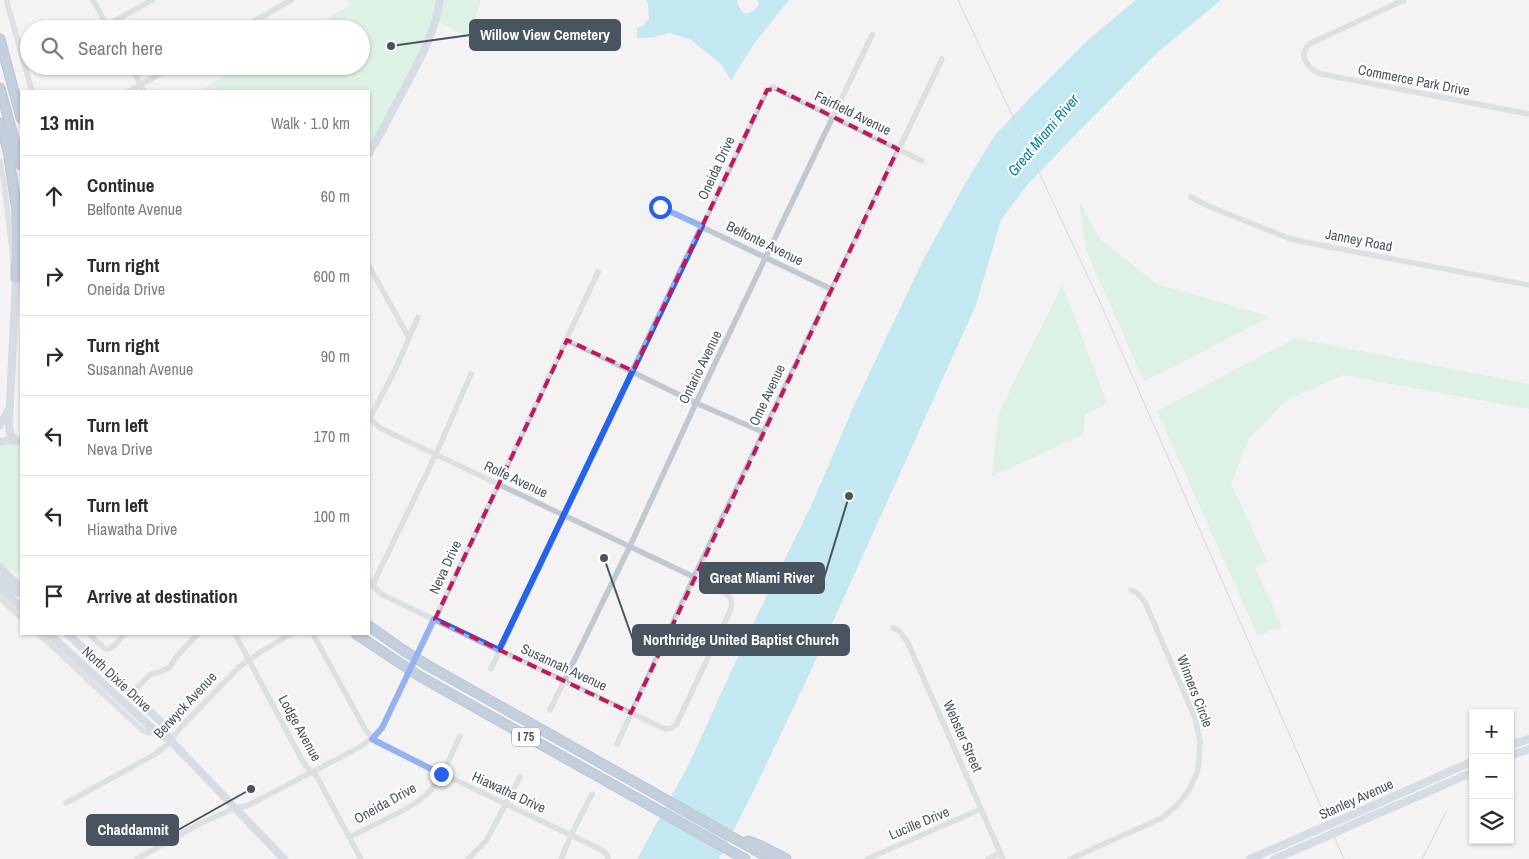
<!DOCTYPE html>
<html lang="en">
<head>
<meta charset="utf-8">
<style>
	:root { --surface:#fff; --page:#f2f2f3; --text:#2b2b33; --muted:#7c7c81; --line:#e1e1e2 }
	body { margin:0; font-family:"Archivo Narrow",sans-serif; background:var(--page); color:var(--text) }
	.controls { position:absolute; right:15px; bottom:15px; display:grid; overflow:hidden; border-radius:0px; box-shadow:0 1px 4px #0004 }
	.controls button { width:45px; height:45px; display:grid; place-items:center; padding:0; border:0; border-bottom:1px solid var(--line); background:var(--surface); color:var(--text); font:25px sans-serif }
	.stop { position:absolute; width:15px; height:15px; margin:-11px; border:4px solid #2563eb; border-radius:50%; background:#fff }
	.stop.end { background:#2563eb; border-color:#fff; box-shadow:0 1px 5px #0008 }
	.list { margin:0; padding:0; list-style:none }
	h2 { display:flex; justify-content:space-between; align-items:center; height:65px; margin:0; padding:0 20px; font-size:21px }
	h2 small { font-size:16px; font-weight:400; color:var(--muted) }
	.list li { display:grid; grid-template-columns:32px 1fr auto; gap:15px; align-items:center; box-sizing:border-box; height:80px; padding:0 20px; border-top:1px solid var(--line) }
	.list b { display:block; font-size:19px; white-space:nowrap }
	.list p { margin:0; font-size:16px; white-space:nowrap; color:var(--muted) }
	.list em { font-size:16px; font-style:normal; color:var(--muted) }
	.icon { flex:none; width:28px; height:28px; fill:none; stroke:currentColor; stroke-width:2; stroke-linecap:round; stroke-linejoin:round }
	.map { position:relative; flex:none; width:1529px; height:859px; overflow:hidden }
	.search { position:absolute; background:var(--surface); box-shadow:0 1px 4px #0004; left:20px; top:20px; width:350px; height:55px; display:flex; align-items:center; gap:12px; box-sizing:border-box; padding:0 18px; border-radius:28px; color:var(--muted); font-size:19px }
	.panel { position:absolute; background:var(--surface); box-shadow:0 1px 4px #0004; left:20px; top:90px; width:350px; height:545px; border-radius:0px }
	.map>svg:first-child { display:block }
	.green { fill:#c0f2d3 }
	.water { fill:#8bdcf0 }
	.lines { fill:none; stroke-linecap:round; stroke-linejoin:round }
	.highway-casing { stroke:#7390ae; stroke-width:11 }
	.minor { stroke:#bfc9d1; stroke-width:5.5 }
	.major { stroke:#b1c1d1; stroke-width:8 }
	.highway { stroke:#88a5c2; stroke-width:9 }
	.rail { stroke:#b4b7bc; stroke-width:1 }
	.highway-bridge-casing { stroke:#7390ae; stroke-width:11; stroke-linecap:butt }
	.major-bridge { stroke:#b1c1d1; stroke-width:8 }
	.highway-bridge { stroke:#88a5c2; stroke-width:9 }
	.route { stroke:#2563eb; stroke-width:6 }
	.marked { fill:none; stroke:#c2185b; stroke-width:4; stroke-dasharray:10 6; stroke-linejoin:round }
	.labels { text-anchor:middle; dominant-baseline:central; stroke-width:4; stroke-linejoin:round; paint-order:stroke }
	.shield { fill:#fff; stroke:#7f8890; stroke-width:1 }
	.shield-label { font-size:12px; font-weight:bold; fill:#485560 }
	.street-label { font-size:14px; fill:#485560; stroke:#fff }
	.water-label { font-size:15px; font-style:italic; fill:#08809c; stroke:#fff }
	.leader { fill:none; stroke:#485560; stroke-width:2 }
	.callout-dot { fill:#485560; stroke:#fff; stroke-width:2 }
	.callout { fill:#485560; stroke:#485560; stroke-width:2 }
	.callout-label { font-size:15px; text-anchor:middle; font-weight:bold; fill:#fff }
</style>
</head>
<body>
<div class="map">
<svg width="1529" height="859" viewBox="0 0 1529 859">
	<rect width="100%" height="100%" fill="#f4f2f2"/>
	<g class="green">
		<polygon points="347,0 481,0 469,38 433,19 413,64 369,146 369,91 198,91 242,66 361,66 361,29 309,29 350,5"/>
		<polygon points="1079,201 1100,239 1157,284 1270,317 1144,381 1086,250"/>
		<polygon points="1062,285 1107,403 1085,414 1083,435 992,476 998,415"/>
		<polygon points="1295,338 1529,384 1529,409 1343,375 1285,401 1249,438 1231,484 1268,562 1255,568 1282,626 1258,636 1157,411"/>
		<polygon points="13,442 21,444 21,574 16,574 0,562 0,445"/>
	</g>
	<g class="water">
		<path d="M646,0H737C737,6 741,10 745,14C752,13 755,10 759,4L757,0H789L754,44L731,80L721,64L691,40L670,33L650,38H637V28L643,26L649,19L648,3Z"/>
		<polygon points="1136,0 1221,0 1158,52 1084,126 1028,184 1001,220 976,305 808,677 756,786 719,859 637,859 689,764 750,630 812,504 852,410 923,260 966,182 995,135 1033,95 1089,39"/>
	</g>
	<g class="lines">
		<defs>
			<g id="highway">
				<polyline points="0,39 21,118"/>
				<polyline points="0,88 21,165"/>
				<polyline points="0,123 8,151 17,211 16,279"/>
				<polyline points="369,626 403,650"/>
				<polyline points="356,634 398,662"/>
				<polyline points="427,665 771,859"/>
				<polyline points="421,677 745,859"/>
				<polyline points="748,841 761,846 786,859"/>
			</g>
		</defs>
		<use href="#highway" class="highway-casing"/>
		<g class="minor">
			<polyline points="7,0 7,3 32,91"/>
			<polyline points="93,0 109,29"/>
			<path d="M1404,0L1309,44C1298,57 1308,69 1321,74L1529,114"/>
			<polyline points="100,29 152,0"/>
			<polyline points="241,29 291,0"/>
			<polyline points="130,66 144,91"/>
			<polyline points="129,91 174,66"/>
			<polyline points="0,161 4,183 13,258"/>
			<polyline points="1191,197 1208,206 1288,238 1304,242 1529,285"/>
			<polyline points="660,207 831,289"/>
			<polyline points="369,266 409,338"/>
			<polyline points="567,340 696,403 763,432"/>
			<path d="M369,418L380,428L694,577L728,595C735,603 730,611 726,620L676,725L671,728L665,729L387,597L380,593L369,581"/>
			<polyline points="369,420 396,368 418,317"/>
			<polyline points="372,586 436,454 471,374"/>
			<polyline points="0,598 21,618"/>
			<polyline points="893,628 900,632 908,643 1003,859"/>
			<polyline points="39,634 142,730 149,733 154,730"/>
			<path d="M89,634L105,649C113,650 119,640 124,634"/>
			<polyline points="235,634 302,760 311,773 316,775 361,859"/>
			<polyline points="313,634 365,729 376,742 602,850 607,855 608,859"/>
			<polyline points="491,669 767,90 773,87 777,89 922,161"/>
			<polyline points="131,693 151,674 160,672 170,667 176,657 198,634"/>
			<polyline points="550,710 630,546 696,403 872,35"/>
			<polyline points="617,744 694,577 942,59"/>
			<polyline points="66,803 154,755 167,745 182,726 239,667 262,651 291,634"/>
			<path d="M349,837C370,826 415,808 430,791C444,776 451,754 460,736"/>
			<path d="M137,859L201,823L235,808L247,806L358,748C367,742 375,737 382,728L435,619L598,272"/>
			<polyline points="468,859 486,841 520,777"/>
			<polyline points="561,859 571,835 592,794"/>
			<polyline points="867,859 981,809"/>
			<polyline points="988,859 1000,853"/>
			<polyline points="1070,859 1162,818 1176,806 1184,797 1190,788 1197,773 1199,762 1200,741 1195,718 1145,602 1137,593 1131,590"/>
		</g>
		<g class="major">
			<path d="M369,153C381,134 391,113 402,93C418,63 435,33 440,0"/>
			<polyline points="0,425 8,411"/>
			<polyline points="15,440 10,433 9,423 16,279"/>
			<polyline points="0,442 9,440 21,441"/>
			<polyline points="0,567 21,588"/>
			<polyline points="0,578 14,591 19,593 21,593"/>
			<polyline points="0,588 21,608"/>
			<polyline points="49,634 154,730 170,740 284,859"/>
			<polyline points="68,634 161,722 170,740"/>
			<polyline points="1510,745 1529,739"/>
			<polyline points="1510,756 1529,749"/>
			<polyline points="1363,810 1473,761"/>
			<polyline points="1368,818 1473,772"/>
			<polyline points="1250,859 1310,833"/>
			<polyline points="1274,859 1314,842"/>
		</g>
		<use href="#highway" class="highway"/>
		<g class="rail">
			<polyline points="958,0 1099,300 1344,859"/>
			<polyline points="1422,859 1446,812"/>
		</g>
		<defs>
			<g id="highway-bridge">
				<polyline points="403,650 427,665"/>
				<polyline points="398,662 421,677"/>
			</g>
		</defs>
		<use href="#highway-bridge" class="highway-bridge-casing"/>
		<g class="major-bridge">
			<polyline points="1310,833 1363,810"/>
			<polyline points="1314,842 1368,818"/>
		</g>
		<use href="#highway-bridge" class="highway-bridge"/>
	</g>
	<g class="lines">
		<polyline class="route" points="441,774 372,739 382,728 434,619 499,650 702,226 660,207"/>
	</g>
	<path d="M0 0H1529V859H0ZM777,89L898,149L631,713L435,619L567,340L633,371L767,90Z" fill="#f4f2f2" fill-opacity=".55" fill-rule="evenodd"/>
	<path class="marked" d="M777,89L898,149L631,713L435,619L567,340L633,371L767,90Z"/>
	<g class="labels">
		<rect class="shield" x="512" y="727.5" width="28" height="19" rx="4"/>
		<g class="shield-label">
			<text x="526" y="737">I 75</text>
		</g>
		<g class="street-label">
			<text transform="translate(1414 80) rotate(11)">Commerce Park Drive</text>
			<text transform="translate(853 113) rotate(26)">Fairfield Avenue</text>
			<text transform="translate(716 168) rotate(-65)">Oneida Drive</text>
			<text transform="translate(1359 240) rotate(11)">Janney Road</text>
			<text transform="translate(765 243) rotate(26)">Belfonte Avenue</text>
			<text transform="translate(700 367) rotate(-64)">Ontario Avenue</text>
			<text transform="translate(767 395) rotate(-65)">Ome Avenue</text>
			<text transform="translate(516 479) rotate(25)">Rolfe Avenue</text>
			<text transform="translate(445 567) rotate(-65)">Neva Drive</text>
			<text transform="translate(564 667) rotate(25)">Susannah Avenue</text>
			<text transform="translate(117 679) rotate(43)">North Dixie Drive</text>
			<text transform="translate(1195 691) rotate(69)">Winners Circle</text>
			<text transform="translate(185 705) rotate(-47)">Berwyck Avenue</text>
			<text transform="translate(300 728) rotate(61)">Lodge Avenue</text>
			<text transform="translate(963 736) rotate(66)">Webster Street</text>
			<text transform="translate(509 792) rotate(25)">Hiawatha Drive</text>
			<text transform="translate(1356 799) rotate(-24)">Stanley Avenue</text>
			<text transform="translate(385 803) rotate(-29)">Oneida Drive</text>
			<text transform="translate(919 823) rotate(-23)">Lucille Drive</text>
		</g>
		<g class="water-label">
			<text transform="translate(1043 135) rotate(-50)">Great Miami River</text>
		</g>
	</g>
	<path class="leader" d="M391 46L470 35M849 496L824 578M604 558L633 640M251 789L178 830"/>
	<g class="callout-dot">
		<circle cx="391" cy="46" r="5"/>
		<circle cx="849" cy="496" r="5"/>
		<circle cx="604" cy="558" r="5"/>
		<circle cx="251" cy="789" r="5"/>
	</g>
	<g class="callout">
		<rect x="470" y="20" width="150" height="30" rx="5"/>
		<rect x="700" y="563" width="124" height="30" rx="5"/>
		<rect x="633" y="625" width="216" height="30" rx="5"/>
		<rect x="87" y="815" width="91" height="30" rx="5"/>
	</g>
	<g class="callout-label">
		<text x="545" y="40">Willow View Cemetery</text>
		<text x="762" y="583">Great Miami River</text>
		<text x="741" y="645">Northridge United Baptist Church</text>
		<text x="133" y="835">Chaddamnit</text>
	</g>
</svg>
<div class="controls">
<button>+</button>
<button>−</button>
<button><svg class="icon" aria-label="layers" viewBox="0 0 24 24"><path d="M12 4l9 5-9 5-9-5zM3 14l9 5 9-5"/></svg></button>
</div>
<div class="stop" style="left:660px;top:207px"></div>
<div class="stop end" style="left:441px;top:774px"></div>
<div class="search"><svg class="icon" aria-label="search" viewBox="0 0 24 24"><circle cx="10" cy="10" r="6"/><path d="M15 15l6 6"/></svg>Search here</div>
<section class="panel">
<h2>13 min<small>Walk · 1.0 km</small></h2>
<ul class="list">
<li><svg class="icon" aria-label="ahead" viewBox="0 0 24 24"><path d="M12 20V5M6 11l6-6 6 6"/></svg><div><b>Continue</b><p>Belfonte Avenue</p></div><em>60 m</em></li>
<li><svg class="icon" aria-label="right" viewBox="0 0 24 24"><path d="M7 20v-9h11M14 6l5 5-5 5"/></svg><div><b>Turn right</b><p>Oneida Drive</p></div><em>600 m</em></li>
<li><svg class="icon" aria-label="right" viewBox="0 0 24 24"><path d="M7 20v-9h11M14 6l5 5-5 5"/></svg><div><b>Turn right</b><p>Susannah Avenue</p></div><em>90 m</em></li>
<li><svg class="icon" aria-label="left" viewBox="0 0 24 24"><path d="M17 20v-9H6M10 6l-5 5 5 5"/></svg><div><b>Turn left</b><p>Neva Drive</p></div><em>170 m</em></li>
<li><svg class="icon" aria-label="left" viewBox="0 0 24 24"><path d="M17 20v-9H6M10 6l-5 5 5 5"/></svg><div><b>Turn left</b><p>Hiawatha Drive</p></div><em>100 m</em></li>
<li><svg class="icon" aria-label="arrive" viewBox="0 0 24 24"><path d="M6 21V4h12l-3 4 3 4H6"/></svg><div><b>Arrive at destination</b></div></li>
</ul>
</section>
</div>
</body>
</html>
